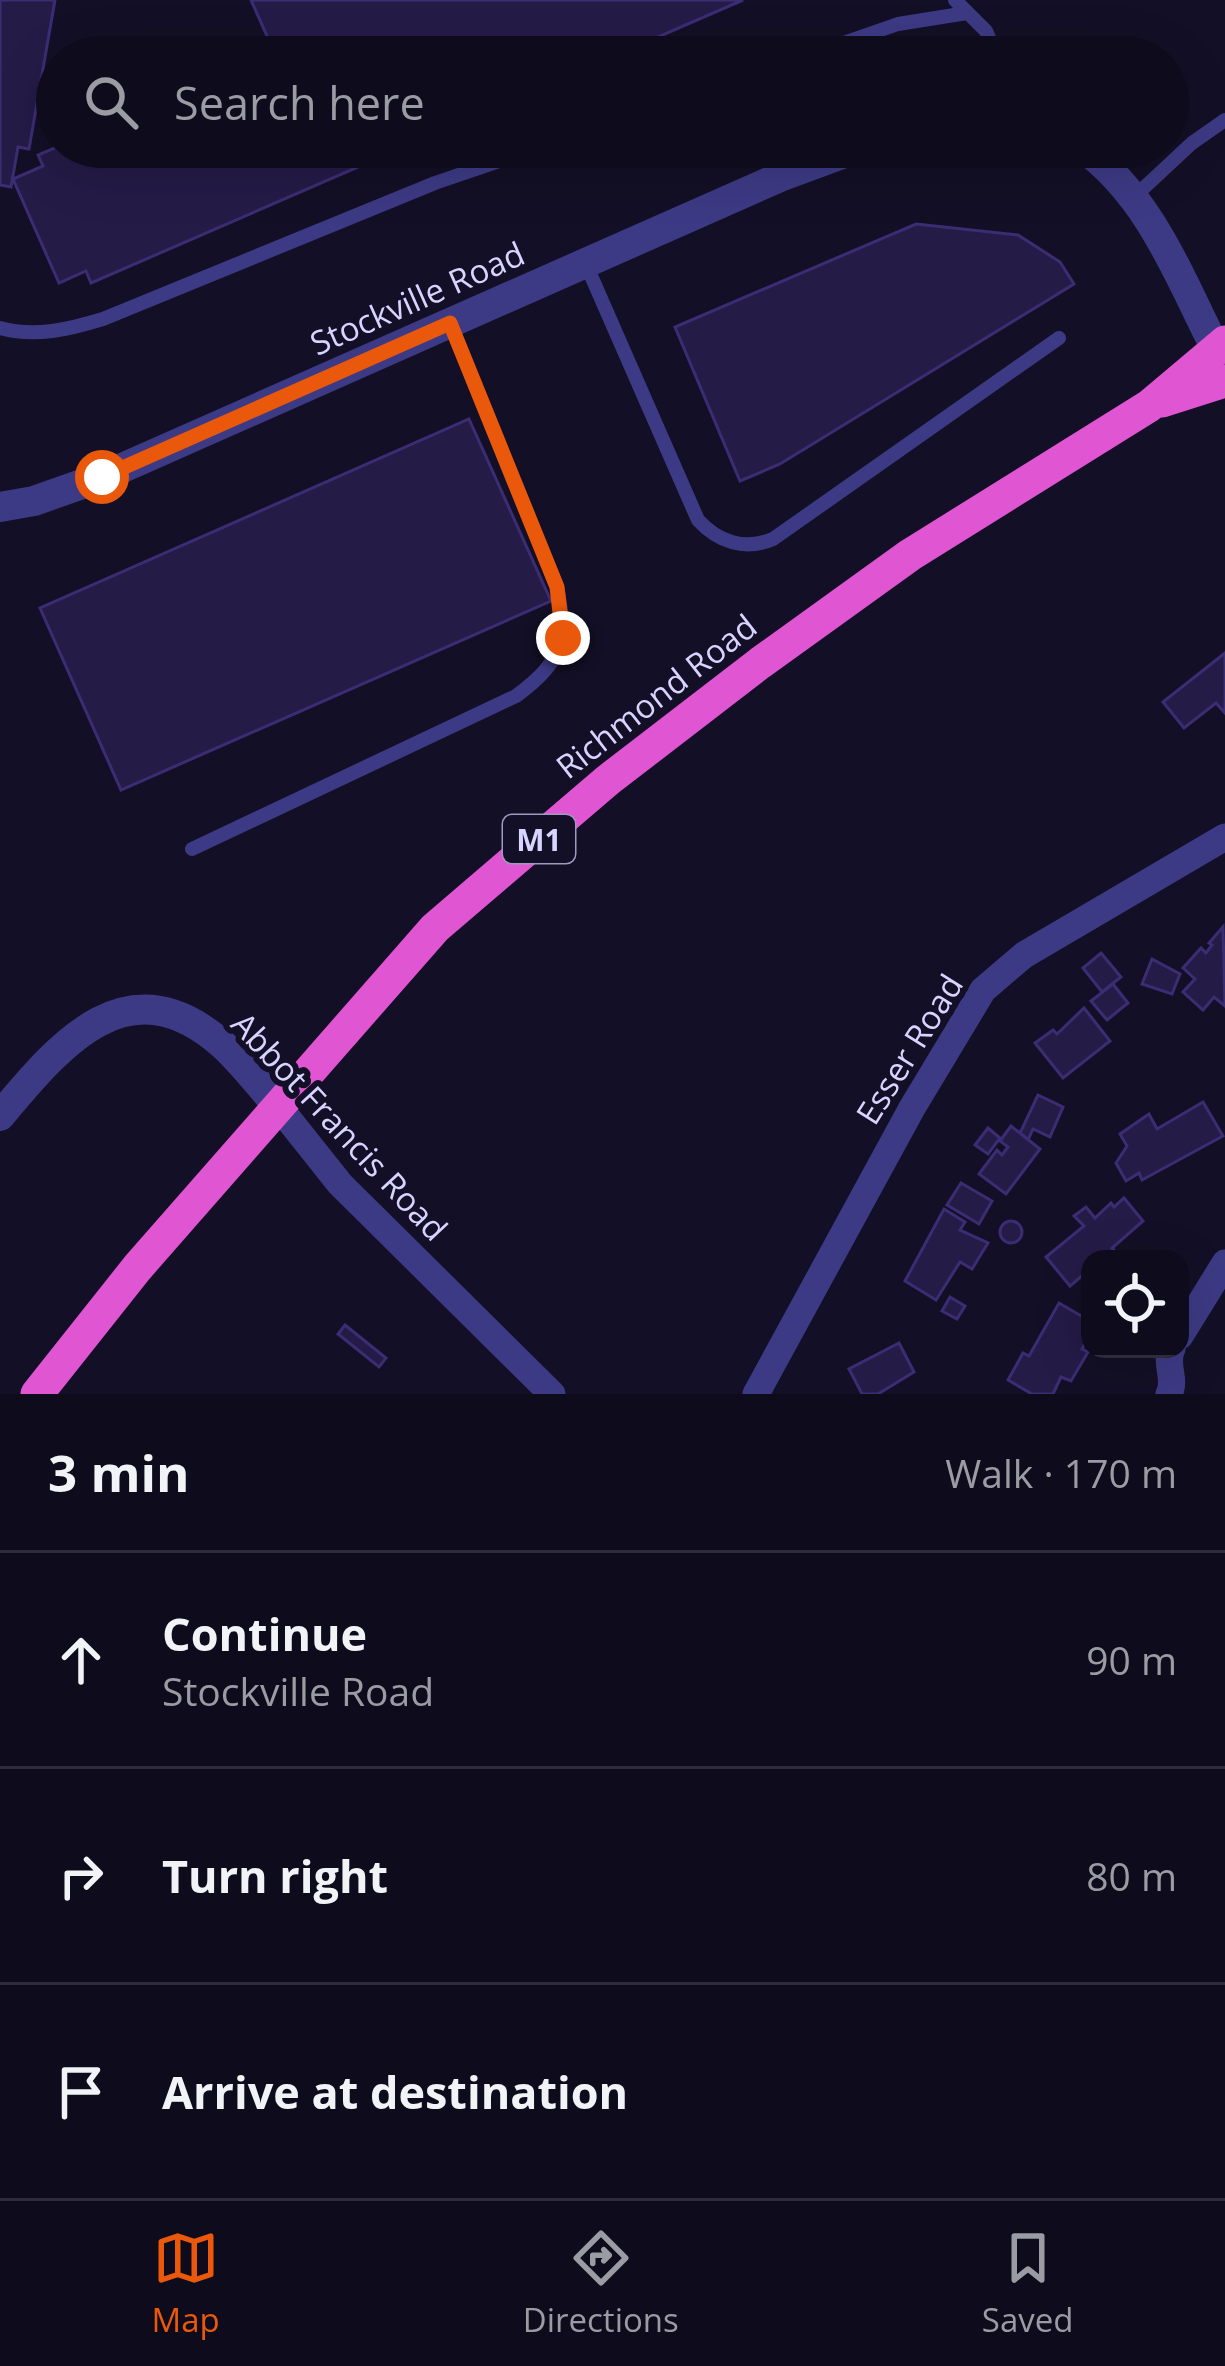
<!DOCTYPE html>
<html lang="en">
<head>
<meta charset="utf-8">
<style>
	:root { --surface:#0e0b1c; --page:#1c1929; --text:#f1f3f6; --muted:#9b9ba3; --line:#2e2b3b; --accent:#ea580c }
	body { margin:0; font-family:"Open Sans",sans-serif; background:var(--page); color:var(--text) }
	.controls { position:absolute; right:36px; bottom:36px; display:grid; overflow:hidden; border-radius:24px; box-shadow:0 12px 48px #0002 }
	.controls button { width:108px; height:108px; display:grid; place-items:center; padding:0; border:0; border-bottom:3px solid var(--line); background:var(--surface); color:var(--text); font:60px sans-serif }
	.stop { position:absolute; width:36px; height:36px; margin:-27px; border:9px solid #ea580c; border-radius:50%; background:#fff }
	.stop.end { background:#ea580c; border-color:#fff; box-shadow:0 3px 12px #0008 }
	.list { margin:0; padding:0; list-style:none }
	h2 { display:flex; justify-content:space-between; align-items:center; height:156px; margin:0; padding:0 48px; font-size:51px }
	h2 small { font-size:39px; font-weight:400; color:var(--muted) }
	.list li { display:grid; grid-template-columns:78px 1fr auto; gap:36px; align-items:center; box-sizing:border-box; height:216px; padding:0 48px; border-top:3px solid var(--line) }
	.list b { display:block; font-size:45px; white-space:nowrap }
	.list p { margin:0; font-size:39px; white-space:nowrap; color:var(--muted) }
	.list em { font-size:39px; font-style:normal; color:var(--muted) }
	.icon { flex:none; width:66px; height:66px; fill:none; stroke:currentColor; stroke-width:2; stroke-linecap:round; stroke-linejoin:round }
	.map { position:relative; flex:none; width:1225px; height:1394px; overflow:hidden }
	.search { position:absolute; background:var(--surface); box-shadow:0 12px 48px #0002; left:36px; right:36px; top:36px; height:132px; display:flex; align-items:center; gap:30px; box-sizing:border-box; padding:0 42px; border-radius:66px; color:var(--muted); font-size:45px }
	.sheet { height:804px; background:var(--surface) }
	nav { display:flex; justify-content:space-around; align-items:center; box-sizing:border-box; height:168px; border-top:3px solid var(--line); background:var(--surface); font-size:33px; color:var(--muted) }
	nav a { display:grid; justify-items:center; gap:6px }
	nav .on { color:var(--accent) }
	.map>svg:first-child { display:block }
	.building { fill:#241b47; stroke:#3b2d73; stroke-width:3 }
	.lines { fill:none; stroke-linecap:round; stroke-linejoin:round }
	.service { stroke:#3d3a85; stroke-width:14 }
	.minor { stroke:#3d3a85; stroke-width:27 }
	.tertiary { stroke:#3d3a85; stroke-width:30 }
	.trunk { stroke:#e055d1; stroke-width:33 }
	.route { stroke:#ea580c; stroke-width:15 }
	.labels { text-anchor:middle; dominant-baseline:central; stroke-width:12; stroke-linejoin:round; paint-order:stroke }
	.shield { fill:#130f26; stroke:#9e99be; stroke-width:3 }
	.shield-label { font-size:30px; font-weight:bold; fill:#d9d4ff }
	.street-label { font-size:33px; fill:#d9d4ff; stroke:#130f26 }
</style>
</head>
<body>
<div class="map">
<svg width="1225" height="1394" viewBox="0 0 1225 1394">
	<rect width="100%" height="100%" fill="#130f26"/>
	<g class="building">
		<polygon points="0,0 55,0 29,149 18,147 11,187 0,185"/>
		<polygon points="251,0 743,0 612,57 263,57 274,52"/>
		<polygon points="57,147 404,147 91,283 86,271 59,283 13,179 43,166 38,155"/>
		<polygon points="916,224 1018,235 1060,262 1074,284 780,464 740,481 675,327"/>
		<polygon points="469,419 551,601 121,790 40,608"/>
		<polygon points="1225,653 1225,713 1216,703 1184,728 1163,702"/>
		<polygon points="1223,927 1225,1006 1214,997 1203,1010 1183,992 1195,979 1183,968 1201,948 1206,953 1212,945 1209,943"/>
		<polygon points="1101,953 1121,977 1102,992 1083,968"/>
		<polygon points="1152,959 1180,974 1172,994 1142,984"/>
		<polygon points="1113,984 1128,1003 1107,1020 1091,1001"/>
		<polygon points="1084,1008 1110,1041 1063,1078 1035,1043 1053,1030 1057,1034"/>
		<polygon points="1038,1095 1063,1107 1050,1137 1033,1129 1028,1140 1020,1133"/>
		<polygon points="1203,1102 1223,1136 1142,1180 1139,1173 1126,1181 1116,1163 1127,1146 1120,1134 1149,1114 1157,1129"/>
		<polygon points="1011,1126 1040,1149 1006,1194 979,1174 997,1150 1002,1155 1008,1147 1000,1141"/>
		<polygon points="988,1128 1000,1138 988,1154 975,1145"/>
		<polygon points="961,1183 992,1201 979,1224 947,1205"/>
		<polygon points="1124,1198 1143,1221 1112,1248 1115,1251 1106,1258 1090,1259 1090,1269 1070,1286 1046,1257 1084,1226 1074,1216 1086,1207 1095,1218 1111,1203 1114,1207"/>
		<polygon points="944,1209 965,1222 960,1230 988,1243 972,1269 960,1262 936,1300 905,1281"/>
		<circle cx="1011" cy="1232" r="11"/>
		<polygon points="950,1297 965,1306 957,1319 942,1311"/>
		<polygon points="1059,1303 1090,1321 1090,1334 1082,1349 1088,1352 1071,1381 1061,1377 1053,1394 1032,1394 1008,1380 1023,1353 1029,1356"/>
		<polygon points="345,1325 386,1358 379,1367 338,1334"/>
		<polygon points="899,1343 914,1372 878,1394 862,1394 849,1369"/>
	</g>
	<g class="lines">
		<g class="service">
			<polyline points="955,0 986,31 997,57"/>
			<polyline points="803,57 898,24 967,13"/>
			<polyline points="1134,197 1192,143 1225,120"/>
			<path d="M585,262L698,520C718,542 745,551 773,539L1059,338"/>
			<path d="M0,328C35,338 70,329 103,319L435,183L540,147"/>
			<path d="M192,849L516,696C562,662 568,641 557,587L450,323"/>
		</g>
		<g class="minor">
			<polyline points="278,1106 340,1184 552,1394"/>
			<polyline points="1180,1336 1225,1263"/>
			<polyline points="756,1394 912,1108 983,990 1024,955 1225,837"/>
			<path d="M1169,1394C1177,1379 1164,1364 1172,1349"/>
		</g>
		<g class="tertiary">
			<path d="M1082,147C1156,201 1183,289 1225,366"/>
			<polyline points="0,507 34,501 102,477 780,177 861,147"/>
			<path d="M0,1116C61,1043 128,962 222,1044C242,1062 260,1086 278,1106"/>
		</g>
		<g class="trunk">
			<polyline points="1162,401 1225,381"/>
			<polyline points="37,1394 137,1268 435,928 608,780 760,663 910,555 1149,406 1225,342"/>
		</g>
	</g>
	<g class="lines">
		<polyline class="route" points="102,477 450,323 557,587 563,638"/>
	</g>
	<g class="labels">
		<rect class="shield" x="503" y="815" width="72" height="48" rx="9"/>
		<g class="shield-label">
			<text x="539" y="839">M1</text>
		</g>
		<g class="street-label">
			<text transform="translate(417 298) rotate(-24)">Stockville Road</text>
			<text transform="translate(656 696) rotate(-38)">Richmond Road</text>
			<text transform="translate(909 1049) rotate(-58)">Esser Road</text>
			<text transform="translate(340 1126) rotate(47)">Abbot Francis Road</text>
		</g>
	</g>
</svg>
<div class="controls">
<button><svg class="icon" aria-label="locate" viewBox="0 0 24 24"><circle cx="12" cy="12" r="6"/><path d="M12 2v4M12 18v4M2 12h4M18 12h4"/></svg></button>
</div>
<div class="stop" style="left:102px;top:477px"></div>
<div class="stop end" style="left:563px;top:638px"></div>
<div class="search"><svg class="icon" aria-label="search" viewBox="0 0 24 24"><circle cx="10" cy="10" r="6"/><path d="M15 15l6 6"/></svg>Search here</div>
</div>
<section class="sheet">
<h2>3 min<small>Walk · 170 m</small></h2>
<ul class="list">
<li><svg class="icon" aria-label="ahead" viewBox="0 0 24 24"><path d="M12 20V5M6 11l6-6 6 6"/></svg><div><b>Continue</b><p>Stockville Road</p></div><em>90 m</em></li>
<li><svg class="icon" aria-label="right" viewBox="0 0 24 24"><path d="M7 20v-9h11M14 6l5 5-5 5"/></svg><div><b>Turn right</b></div><em>80 m</em></li>
<li><svg class="icon" aria-label="arrive" viewBox="0 0 24 24"><path d="M6 21V4h12l-3 4 3 4H6"/></svg><div><b>Arrive at destination</b></div></li>
</ul>
</section>
<nav>
<a class="on"><svg class="icon" aria-label="map" viewBox="0 0 24 24"><path d="M3 6l6-2 6 2 6-2v14l-6 2-6-2-6 2zM9 4v14M15 6v14"/></svg>Map</a>
<a><svg class="icon" aria-label="directions" viewBox="0 0 24 24"><path d="M12 3l9 9-9 9-9-9zM9 14v-3h6M13 9l2 2-2 2"/></svg>Directions</a>
<a><svg class="icon" aria-label="saved" viewBox="0 0 24 24"><path d="M7 4h10v16l-5-4-5 4z"/></svg>Saved</a>
</nav>
</body>
</html>
